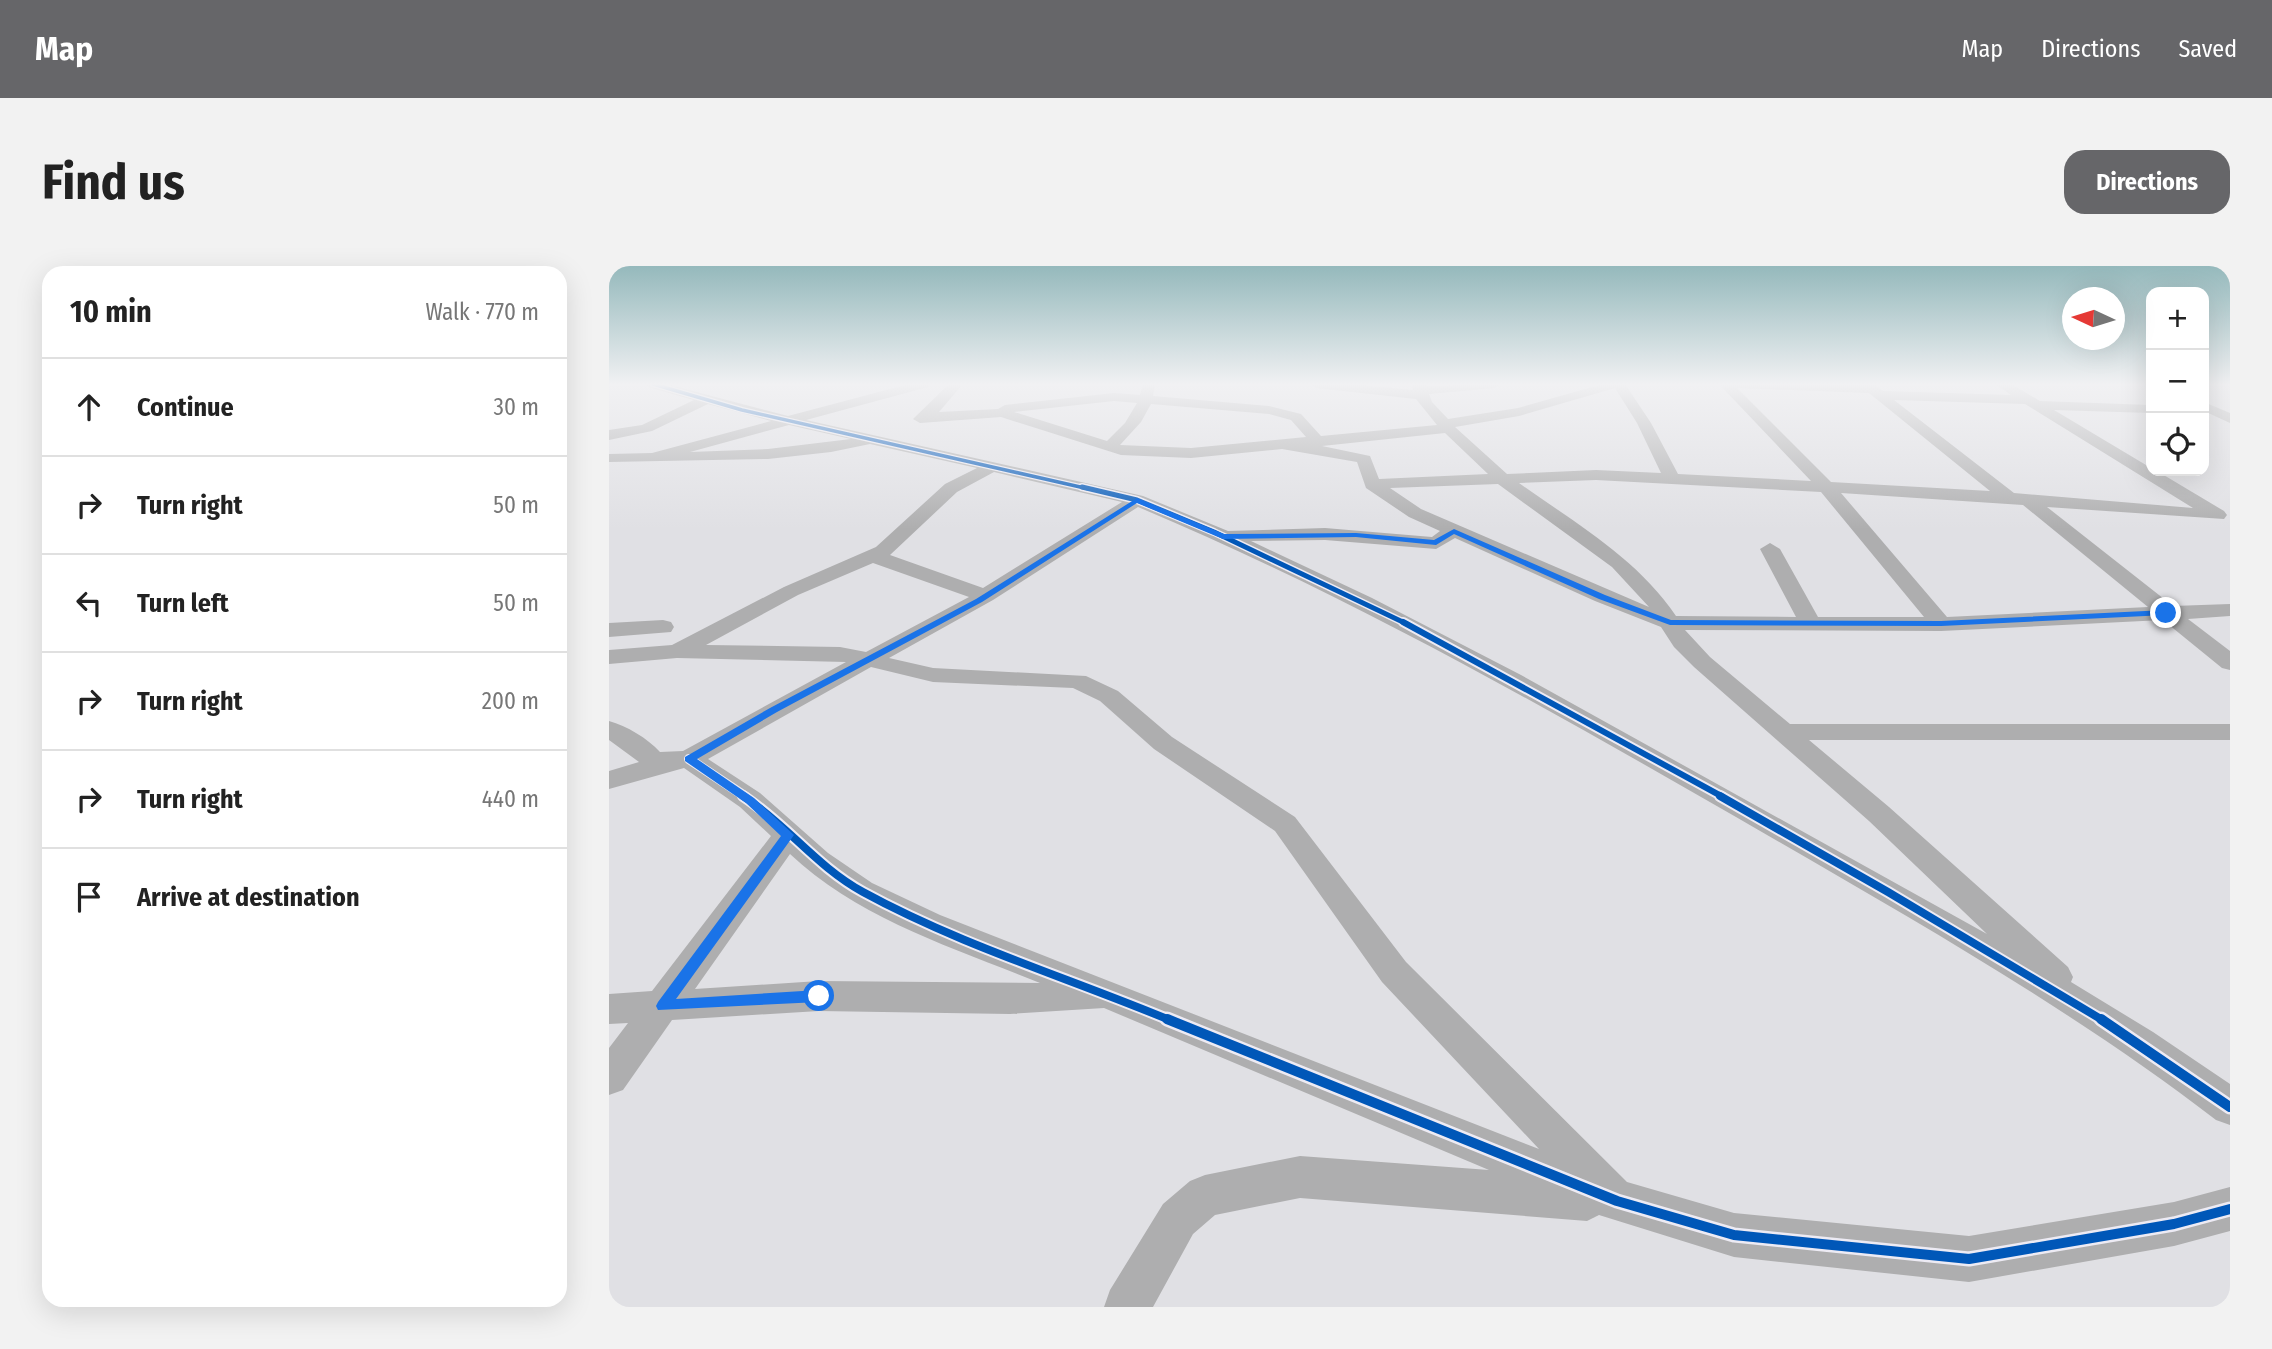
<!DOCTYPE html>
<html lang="en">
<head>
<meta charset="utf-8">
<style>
	:root { --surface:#fff; --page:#f2f2f2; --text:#222; --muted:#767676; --line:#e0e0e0; --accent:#666669 }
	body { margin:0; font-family:"Fira Sans Condensed",sans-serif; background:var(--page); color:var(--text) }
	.controls { position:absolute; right:21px; top:21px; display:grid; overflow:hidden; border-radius:14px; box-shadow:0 7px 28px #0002 }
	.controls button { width:63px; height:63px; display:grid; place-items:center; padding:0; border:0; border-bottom:2px solid var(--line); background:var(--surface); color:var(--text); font:35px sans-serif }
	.compass { position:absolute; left:1453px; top:21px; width:63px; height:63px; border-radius:50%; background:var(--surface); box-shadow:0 7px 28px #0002; rotate:274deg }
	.stop { position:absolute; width:21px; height:21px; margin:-16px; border:5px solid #1a73e8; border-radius:50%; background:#fff }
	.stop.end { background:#1a73e8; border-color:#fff; box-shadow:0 2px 7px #0008 }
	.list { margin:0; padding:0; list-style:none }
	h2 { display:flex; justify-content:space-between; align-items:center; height:91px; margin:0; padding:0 28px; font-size:30px }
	h2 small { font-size:23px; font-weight:400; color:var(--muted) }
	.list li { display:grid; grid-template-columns:46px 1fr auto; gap:21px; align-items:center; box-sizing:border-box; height:98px; padding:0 28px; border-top:2px solid var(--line) }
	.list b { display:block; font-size:26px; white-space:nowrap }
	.list em { font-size:23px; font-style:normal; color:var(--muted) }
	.icon { flex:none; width:38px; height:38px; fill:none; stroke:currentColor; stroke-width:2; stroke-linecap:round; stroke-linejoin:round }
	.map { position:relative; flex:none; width:1621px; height:1041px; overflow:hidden; border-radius:21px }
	header { display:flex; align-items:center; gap:42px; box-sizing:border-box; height:98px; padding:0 35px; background:var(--accent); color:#fff }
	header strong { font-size:33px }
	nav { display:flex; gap:38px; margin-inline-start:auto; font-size:24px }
	.intro { display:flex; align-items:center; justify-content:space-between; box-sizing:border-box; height:168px; padding:0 42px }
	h1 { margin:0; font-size:49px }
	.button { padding:18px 32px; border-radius:21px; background:var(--accent); color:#fff; font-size:24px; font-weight:700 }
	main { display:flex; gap:42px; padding:0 42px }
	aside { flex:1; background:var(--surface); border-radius:21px; box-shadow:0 7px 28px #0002 }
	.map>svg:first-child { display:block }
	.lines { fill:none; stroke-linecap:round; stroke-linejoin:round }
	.minor { fill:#aeaeaf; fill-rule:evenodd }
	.cycleway-far4-casing { stroke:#edebf4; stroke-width:6 }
	.cycleway-far3-casing { stroke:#edebf4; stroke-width:8 }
	.cycleway-far2-casing { stroke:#edebf4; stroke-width:10 }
	.cycleway-far1-casing { stroke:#edebf4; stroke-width:12 }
	.cycleway-casing { stroke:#edebf4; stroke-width:15 }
	.cycleway-far4 { stroke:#0057b8; stroke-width:3.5 }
	.cycleway-far3 { stroke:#0057b8; stroke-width:5 }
	.cycleway-far2 { stroke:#0057b8; stroke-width:6 }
	.cycleway-far1 { stroke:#0057b8; stroke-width:8 }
	.cycleway { stroke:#0057b8; stroke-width:10 }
	.route { fill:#1a73e8 }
</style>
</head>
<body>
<header>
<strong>Map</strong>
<nav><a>Map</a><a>Directions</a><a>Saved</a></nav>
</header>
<div class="intro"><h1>Find us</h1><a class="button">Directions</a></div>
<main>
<aside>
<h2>10 min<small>Walk · 770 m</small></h2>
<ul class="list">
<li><svg class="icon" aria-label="ahead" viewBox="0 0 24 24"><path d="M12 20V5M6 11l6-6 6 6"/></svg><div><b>Continue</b></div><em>30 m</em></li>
<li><svg class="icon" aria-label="right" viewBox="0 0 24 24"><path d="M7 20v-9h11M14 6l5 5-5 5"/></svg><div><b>Turn right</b></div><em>50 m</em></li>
<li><svg class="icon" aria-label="left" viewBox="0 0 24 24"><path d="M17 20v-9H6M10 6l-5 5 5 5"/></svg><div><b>Turn left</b></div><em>50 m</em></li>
<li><svg class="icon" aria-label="right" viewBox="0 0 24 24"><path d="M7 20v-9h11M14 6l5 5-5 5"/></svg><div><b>Turn right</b></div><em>200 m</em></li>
<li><svg class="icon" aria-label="right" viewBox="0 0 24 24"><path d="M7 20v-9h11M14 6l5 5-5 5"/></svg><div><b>Turn right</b></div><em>440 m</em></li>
<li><svg class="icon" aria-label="arrive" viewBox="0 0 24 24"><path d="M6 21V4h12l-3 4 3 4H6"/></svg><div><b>Arrive at destination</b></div></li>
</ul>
</aside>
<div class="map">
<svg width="1621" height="1041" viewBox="0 0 1621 1041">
	<rect width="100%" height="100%" fill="#e0e0e4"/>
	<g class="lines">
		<g class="minor">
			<path d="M38,118H57L179,150L300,118H320L319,121L197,154L534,230L619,265L716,262L823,271L831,265L800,251L757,222L748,196L673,183L582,192L512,189L392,151L311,157L304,153L340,118L353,119L330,146L389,143L396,139L505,127L531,129L534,118H546L544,130L660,140L692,148L712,170L828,159L807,133L707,122L701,118H742L804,124L803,118H815L817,120L893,118L886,122L820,128L823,136L839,153L909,142L994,118H1016L1042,157L1069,208L1202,215L1110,118H1265L1274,125L1402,129L1386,118H1402L1431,135L1542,139V147L1445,144L1542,202V205H1548L1615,245L1618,249L1615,253L1438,241L1564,340L1621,338V350L1579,353L1621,385V404L1613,402L1554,354L1332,365L1076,364L1101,391L1181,458H1621V474H1200L1280,541L1459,701L1464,711L1462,716L1544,766L1621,818V859L1607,854C1459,740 1289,645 1127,551C932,439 737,328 529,241L384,334L280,392L324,402L477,410L509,425L563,471L686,551L797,696L1018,916L1125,947L1360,970L1565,936L1621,921V965L1565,980L1360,1016L1125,991L990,949L978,955L691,932L606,949L584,968L544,1041H495L501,1024L554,938L581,915L596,909L691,890L880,904L495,742L401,748L210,745L63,754L14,824L0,829V782L19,757L0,758V728L43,725L162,570L131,541L75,502L0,523V505L30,496L0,474V455C18,460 38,472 51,486L74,485L237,396L68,392L0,398V384L63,379L175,321L267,281L336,218L368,202L261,178L222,186L159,193L0,196V188L43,187L162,155L99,138L43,165L0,174V164L33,159L85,134L39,121ZM1006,122L1028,157L1052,207L987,204L898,208L846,161L910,150ZM1128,122L1260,127L1381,225L1222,216ZM1285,134L1416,138L1584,242L1405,227ZM505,135L528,137L516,157L498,175L405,146ZM542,138L660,148L682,154L697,171L582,182L511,179L532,156ZM180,159L242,173L159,183L81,186ZM836,167L879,208L770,213L761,190L713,180ZM385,206L513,236L374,322L281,289L348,226ZM987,214L1212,226L1315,351H1209L1171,283L1161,277L1151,283L1187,351L1067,350C1028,292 966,257 910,217ZM889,218L1003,301L1040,341L812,243L781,222ZM1232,227L1414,239L1539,341L1338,351ZM846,272L986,335L1052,361L1065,381L1085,401L1260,555L1378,668L912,409L763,332L642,275L716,274L827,283ZM264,297L360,331L257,386L231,381L97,379L189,329ZM262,401L324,416L464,422L491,435L545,483L666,565L773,716L930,883L331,649L263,617L219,587L151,527L99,493ZM181,588C250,653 345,682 431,717L210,715L86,723Z"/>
			<polygon points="1595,136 1621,147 1621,157 1595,145"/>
			<polygon points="54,354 62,356 65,361 62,366 0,371 0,357"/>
		</g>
		<defs>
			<polyline id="cycleway-far4" points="44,118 133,144 480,223"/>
			<polyline id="cycleway-far3" points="473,221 528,234 605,266 798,358"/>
			<g id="cycleway-far2">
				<polyline points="794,356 1114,531"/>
				<polyline points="80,493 137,531"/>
			</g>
			<g id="cycleway-far1">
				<path d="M134,530C177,558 208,601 254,626C351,679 460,712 563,755"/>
				<polyline points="1111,530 1279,626 1495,755"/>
			</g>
			<g id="cycleway">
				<polyline points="558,753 1008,935 1125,969 1360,993 1565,958 1621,943"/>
				<polyline points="1492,753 1621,841"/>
			</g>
		</defs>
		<use href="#cycleway-far4" class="cycleway-far4-casing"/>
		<use href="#cycleway-far3" class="cycleway-far3-casing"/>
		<use href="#cycleway-far2" class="cycleway-far2-casing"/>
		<use href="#cycleway-far1" class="cycleway-far1-casing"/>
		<use href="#cycleway" class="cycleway-casing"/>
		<use href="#cycleway-far4" class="cycleway-far4"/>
		<use href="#cycleway-far3" class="cycleway-far3"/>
		<use href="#cycleway-far2" class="cycleway-far2"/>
		<use href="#cycleway-far1" class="cycleway-far1"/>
		<use href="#cycleway" class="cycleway"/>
	</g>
	<linearGradient id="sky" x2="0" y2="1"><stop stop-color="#95b9bc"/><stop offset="0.45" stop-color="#f1f1f3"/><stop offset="1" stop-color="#f1f1f3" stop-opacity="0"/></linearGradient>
	<rect width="1621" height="263" fill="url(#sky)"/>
	<polygon class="route" points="528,232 615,268 747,267 825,274 845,263 996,329 1062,354 1332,355 1557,344 1562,347 1557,349 1332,360 1061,359 990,333 845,268 827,279 747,271 614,273 528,237 373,336 168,446 88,493 145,532 185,569 67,733 210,724 217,730 210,736 49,744 47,740 49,736 172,570 137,537 76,495 76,491 161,442 367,333"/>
</svg>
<div class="controls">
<button>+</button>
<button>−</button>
<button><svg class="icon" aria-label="locate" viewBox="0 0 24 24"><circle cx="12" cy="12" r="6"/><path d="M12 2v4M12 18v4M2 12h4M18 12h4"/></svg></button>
</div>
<svg class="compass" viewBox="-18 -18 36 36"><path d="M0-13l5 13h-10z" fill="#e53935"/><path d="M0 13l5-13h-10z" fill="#767676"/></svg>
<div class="stop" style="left:210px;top:730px"></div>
<div class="stop end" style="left:1557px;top:347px"></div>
</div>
</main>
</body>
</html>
